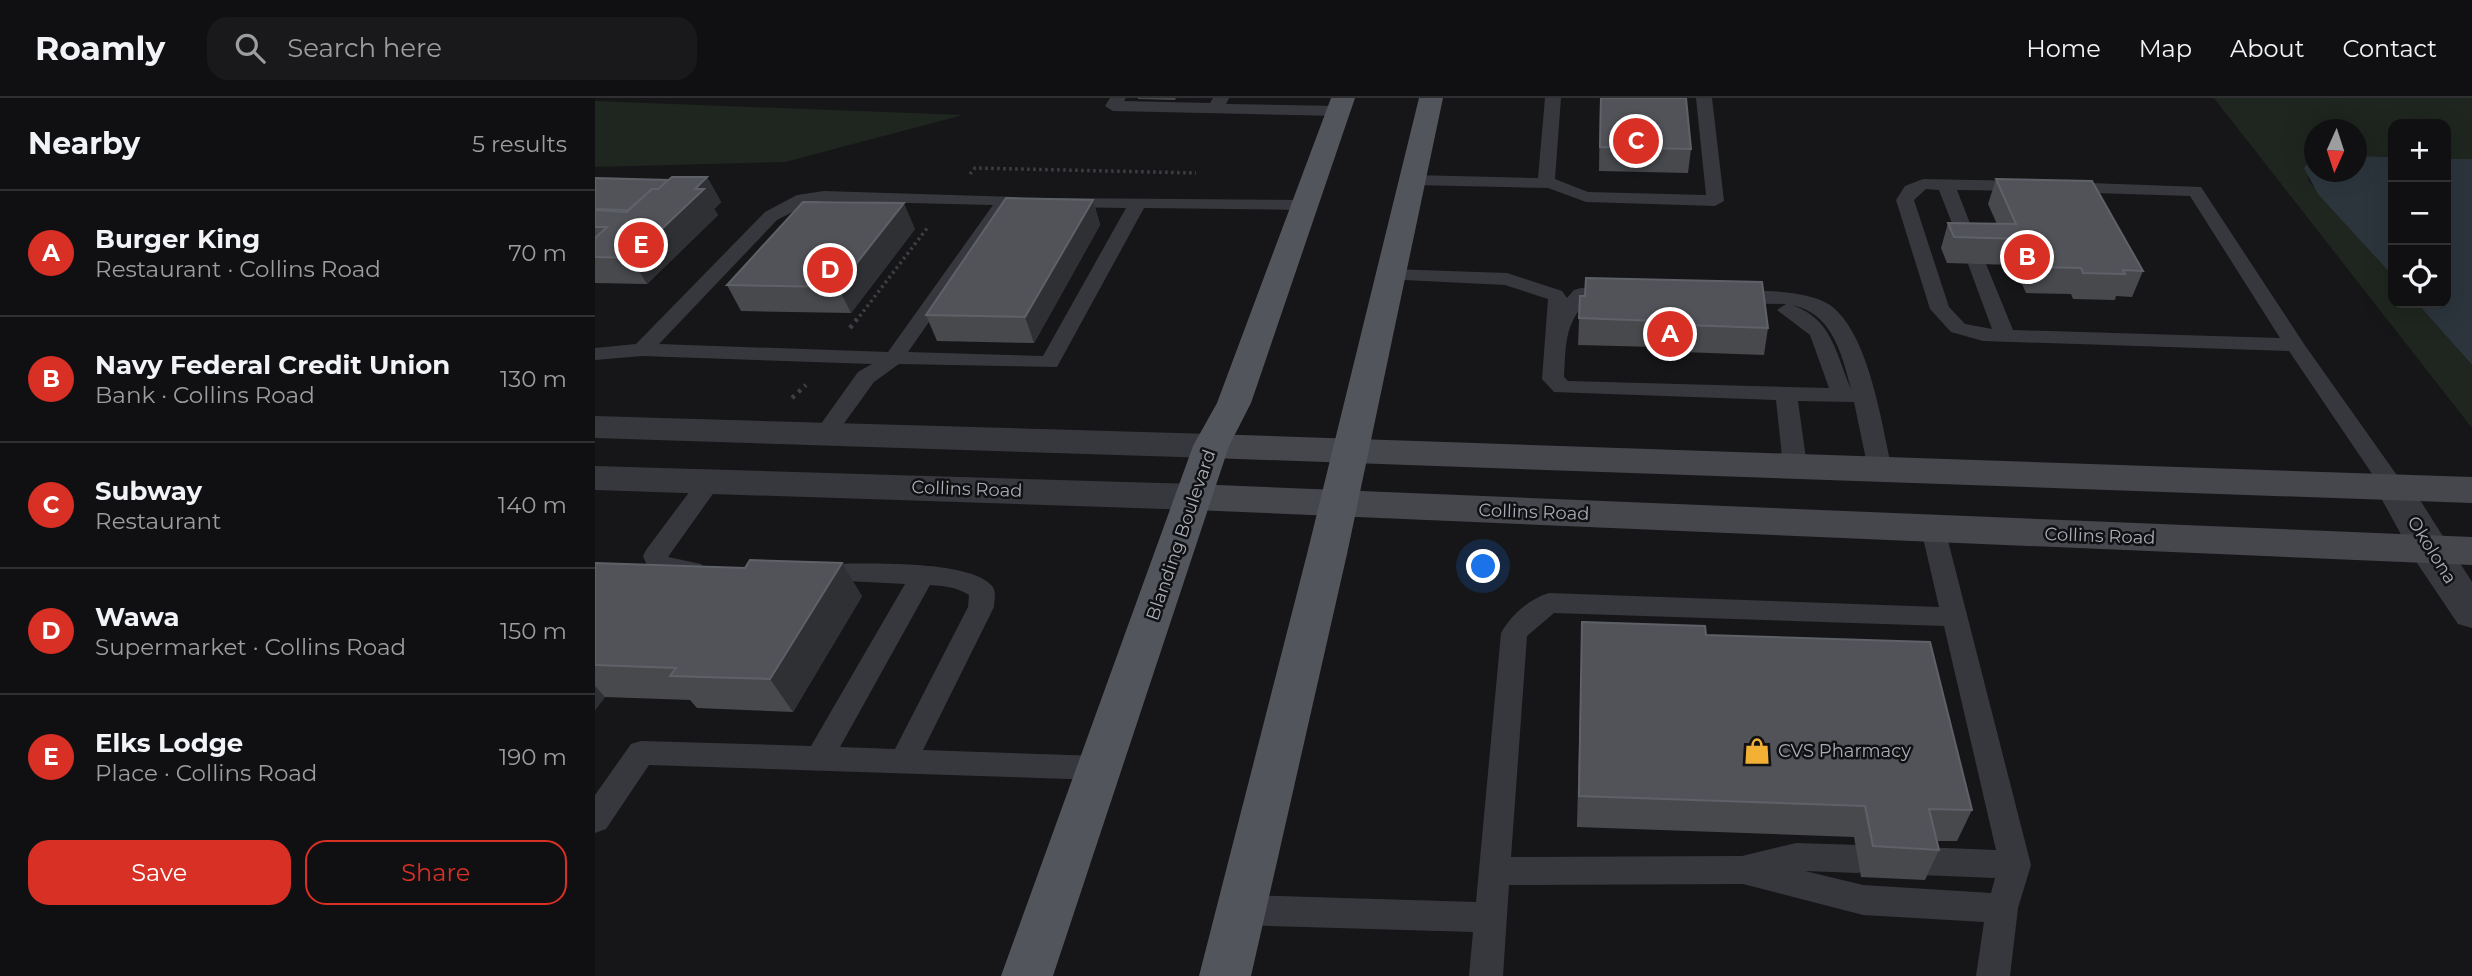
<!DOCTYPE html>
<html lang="en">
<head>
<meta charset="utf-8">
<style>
	:root { --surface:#101012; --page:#19191b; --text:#f1f3f6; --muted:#9c9d9f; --line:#303032; --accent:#d93025 }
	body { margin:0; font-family:Montserrat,sans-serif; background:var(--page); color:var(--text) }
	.controls { position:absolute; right:21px; top:21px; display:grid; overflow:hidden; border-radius:14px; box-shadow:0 7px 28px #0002 }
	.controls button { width:63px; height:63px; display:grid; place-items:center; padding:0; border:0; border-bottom:2px solid var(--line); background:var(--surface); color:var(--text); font:35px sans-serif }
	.compass { position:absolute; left:1709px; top:21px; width:63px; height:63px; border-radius:50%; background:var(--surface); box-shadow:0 7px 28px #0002; rotate:183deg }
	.you { position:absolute; left:889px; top:469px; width:24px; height:24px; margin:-18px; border:5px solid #fff; border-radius:50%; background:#1a73e8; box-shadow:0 0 0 10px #1a73e833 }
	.badge { display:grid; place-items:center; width:46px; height:46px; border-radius:50%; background:var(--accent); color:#fff; font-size:23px; font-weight:700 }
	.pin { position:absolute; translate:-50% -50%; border:4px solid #fff; box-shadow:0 2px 7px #0006 }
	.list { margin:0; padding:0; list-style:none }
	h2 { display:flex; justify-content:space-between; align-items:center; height:91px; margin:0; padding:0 28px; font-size:30px }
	h2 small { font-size:23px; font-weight:400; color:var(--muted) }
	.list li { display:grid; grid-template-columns:46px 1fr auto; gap:21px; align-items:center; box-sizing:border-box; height:126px; padding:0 28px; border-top:2px solid var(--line) }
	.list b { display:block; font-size:26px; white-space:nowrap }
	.list p { margin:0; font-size:23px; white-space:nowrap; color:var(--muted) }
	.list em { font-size:23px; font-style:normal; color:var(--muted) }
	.actions { display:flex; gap:14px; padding:21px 28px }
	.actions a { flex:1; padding:16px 0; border:2px solid var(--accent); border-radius:21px; text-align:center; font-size:24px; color:var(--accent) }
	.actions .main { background:var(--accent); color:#fff }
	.icon { flex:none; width:38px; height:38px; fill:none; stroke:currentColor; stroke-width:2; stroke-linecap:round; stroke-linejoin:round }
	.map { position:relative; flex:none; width:1877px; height:878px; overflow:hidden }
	header { display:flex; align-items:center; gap:42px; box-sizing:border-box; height:98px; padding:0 35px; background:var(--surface); border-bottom:2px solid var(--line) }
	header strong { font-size:33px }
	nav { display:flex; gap:38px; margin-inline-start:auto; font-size:24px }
	.search { width:490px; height:63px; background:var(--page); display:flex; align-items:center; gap:18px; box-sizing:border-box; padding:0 24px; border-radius:21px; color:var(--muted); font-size:26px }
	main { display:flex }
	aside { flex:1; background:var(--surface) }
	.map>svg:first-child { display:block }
	.green { fill:#1e261f }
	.water { fill:#2c353c }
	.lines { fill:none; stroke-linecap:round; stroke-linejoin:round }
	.path-far1 { stroke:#3d3f44; stroke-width:3.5; stroke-dasharray:2.5 3.5; stroke-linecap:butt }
	.path { stroke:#3d3f44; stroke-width:4.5; stroke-dasharray:3.5 5; stroke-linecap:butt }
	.service { fill:#37383d; fill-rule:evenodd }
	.minor { fill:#37383d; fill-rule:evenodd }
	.tertiary { fill:#37383d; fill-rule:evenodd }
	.secondary { fill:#45474d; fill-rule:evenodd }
	.primary { fill:#53555c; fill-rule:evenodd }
	.wall { fill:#47494d }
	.shaded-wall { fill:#2f3033 }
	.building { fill:#525359; stroke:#5f6168; stroke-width:2 }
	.labels { text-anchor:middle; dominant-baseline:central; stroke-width:5; stroke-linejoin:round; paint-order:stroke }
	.street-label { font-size:18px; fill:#a8adb8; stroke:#111113 }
	.poi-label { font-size:18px; fill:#a8adb8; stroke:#111113; text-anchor:start }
</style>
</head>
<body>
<header>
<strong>Roamly</strong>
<div class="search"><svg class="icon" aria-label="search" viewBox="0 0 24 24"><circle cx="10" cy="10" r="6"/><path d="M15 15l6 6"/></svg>Search here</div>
<nav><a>Home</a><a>Map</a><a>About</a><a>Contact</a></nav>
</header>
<main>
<aside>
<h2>Nearby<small>5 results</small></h2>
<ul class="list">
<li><span class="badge">A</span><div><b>Burger King</b><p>Restaurant · Collins Road</p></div><em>70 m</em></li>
<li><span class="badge">B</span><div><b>Navy Federal Credit Union</b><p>Bank · Collins Road</p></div><em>130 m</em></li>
<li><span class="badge">C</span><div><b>Subway</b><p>Restaurant</p></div><em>140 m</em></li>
<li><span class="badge">D</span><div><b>Wawa</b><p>Supermarket · Collins Road</p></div><em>150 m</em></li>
<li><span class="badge">E</span><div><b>Elks Lodge</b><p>Place · Collins Road</p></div><em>190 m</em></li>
</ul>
<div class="actions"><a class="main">Save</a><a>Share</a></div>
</aside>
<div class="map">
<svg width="1877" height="878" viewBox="0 0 1877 878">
	<rect width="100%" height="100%" fill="#161618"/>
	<g class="green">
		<polygon points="1619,0 1877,0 1877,61 1851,61 1851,26 1798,26 1798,59 1762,58 1762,32 1720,32 1719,59 1716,61 1713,82 1798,178 1798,205 1822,205 1877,267 1877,330"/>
		<polygon points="0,3 368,17 190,64 0,69"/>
	</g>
	<g class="water">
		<polygon points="1762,58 1798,59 1798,178 1723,96 1709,70 1719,59 1720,74 1762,74"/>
		<polygon points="1851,61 1877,61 1877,267 1822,205 1851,205"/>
	</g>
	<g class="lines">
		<g class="path-far1">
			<polyline points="375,76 380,70 601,75"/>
			<polyline points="261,223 333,129"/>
		</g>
		<g class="path">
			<polyline points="255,230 262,221"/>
			<polyline points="197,300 211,287"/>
		</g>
		<g class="service">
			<polygon points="515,0 531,0 529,3 615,5 618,0 634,0 631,6 743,8 751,13 743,18 518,13 510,8"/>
			<polygon points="950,0 966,0 960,81 993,94 1111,97 1101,0 1117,0 1129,103 1120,108 991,104 953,90 817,87 808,82 817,77 943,80"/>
			<polygon points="1328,81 1431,83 1440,88 1431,93 1362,92 1385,151 1376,157 1367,151 1344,92 1331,91 1319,102 1354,209 1370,226 1397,231 1373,166 1382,160 1391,166 1418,232 1685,240 1595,98 1467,94 1458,89 1467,84 1606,89 1709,246 1806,383 1810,389 1806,395 1790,395 1694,253 1388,243 1356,234 1335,211 1301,102 1310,88"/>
			<path d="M229,93L421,99L424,103L421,107L415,108L313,254L448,258L531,110L466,109L460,108L457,104L460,100L710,102L719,107L710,112L549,110L462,269L304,266L279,284L237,342H221L218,337L263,274L277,266L47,258L0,262V250L41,246L170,114L202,97ZM229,103L398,107L293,254L64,246L182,122L213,106Z"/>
			<path d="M796,171L912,175L967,193L972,200L979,192L986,190L1030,191L1033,195L1030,199L992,202C969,228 971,246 969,279L973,283L1234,290L1215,237L1182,212L1191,206L1136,205L1126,199C1134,188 1160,193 1172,193C1192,194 1218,196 1235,207C1274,235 1287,327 1297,371L1293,376H1277L1273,371L1259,304L1203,303L1212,368L1208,373H1192L1188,368L1181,302L959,294L947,281L953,201L910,187L789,181L786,177L789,173ZM1197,207C1237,215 1247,256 1256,291C1241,257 1238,221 1197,207Z"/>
			<polygon points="115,375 123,377 127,383 73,459 106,466 110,472 106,478 97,481 54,472 48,458 51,452 107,377"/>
			<path d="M1338,422L1347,425L1350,431L1436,767L1423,810L1415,878H1381L1389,824L1268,817L1148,786L914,787L908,878H874L878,834L646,827L635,823L630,812L635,801L646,797L881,804L906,535C916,517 934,501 954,495L1344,509L1326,431L1329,425ZM959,515L1349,528L1401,752L1325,749L1314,753L1309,763L1314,773L1325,777L1400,780L1396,795L1268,787L1210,773L1263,775L1274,771L1279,761L1274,751L1263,747L1201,745L1147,758L916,759L932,538Z"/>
			<path d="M221,466C257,466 375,460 397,488C402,494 399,502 399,509L328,652L505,658L515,661L520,670L515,679L505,682L54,667L11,731L0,735V697L36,646L46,643L216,648L310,486L212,481L208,475L212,469ZM335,487C350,488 361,489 374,497L373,509L300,651L245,649Z"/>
		</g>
		<polygon class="minor" points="1798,376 1811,380 1877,484 1877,530 1863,526 1820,462 1780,389 1785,380"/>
		<g class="tertiary">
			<polygon points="0,318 616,336 629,340 634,348 629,356 616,360 0,340"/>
			<polygon points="0,368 599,386 612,390 618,399 612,408 599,412 0,392"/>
		</g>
		<g class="secondary">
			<polygon points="616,336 1877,379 1877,405 616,360 603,356 598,348 603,340"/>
			<polygon points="599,386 1877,439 1877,467 599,412 586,408 580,399 586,390"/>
		</g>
		<g class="primary">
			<polygon points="736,0 760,0 656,305 634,348 458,878 406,878 598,348 622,305"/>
			<polygon points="824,0 848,0 752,456 656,878 604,878 712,456"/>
		</g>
	</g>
	<g class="wall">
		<polygon points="543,0 581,0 580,2 543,1"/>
		<polygon points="1005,0 1091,0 1096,51 1093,75 1004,73"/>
		<polygon points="112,79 126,104 119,111 123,117 52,186 0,185 0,80 73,82"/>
		<polygon points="1401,81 1548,173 1537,199 1521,198 1520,202 1478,201 1476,196 1431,195 1419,167 1352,165 1346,150 1353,125 1402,126 1393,106"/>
		<polygon points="498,102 505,127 439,245 342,243 331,217"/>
		<polygon points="320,131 256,215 146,213 132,187"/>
		<polygon points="985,198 1173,230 1169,257 1087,254 1061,249 983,247"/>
		<polygon points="0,465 150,470 267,498 198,614 102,610 95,602 10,599 0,612"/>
		<polygon points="987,524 1111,537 1377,712 1362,743 1342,743 1344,752 1330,782 1266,779 1259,739 982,729"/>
	</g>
	<g class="shaded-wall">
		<polygon points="112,79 126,104 119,111 123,117 52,186 36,160 100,91"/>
		<polygon points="498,102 505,127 439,245 430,219"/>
		<polygon points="309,105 320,131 256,215 243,189"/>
		<polygon points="247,465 267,498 198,614 175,581"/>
		<polygon points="0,588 10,599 0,612"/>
	</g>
	<g class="building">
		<polygon points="1006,0 1091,0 1096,51 1005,49"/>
		<polygon points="77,79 112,79 100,91 109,91 36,160 0,159 0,140 12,129 0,129 0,112 32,114 57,91 63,91"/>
		<polygon points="0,80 73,82 63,91 57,91 33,112 0,111"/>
		<polygon points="1401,81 1497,83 1548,173 1528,172 1530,176 1488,175 1486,170 1440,169 1427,141 1359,139 1353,125 1421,126"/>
		<polygon points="411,100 498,102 430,219 331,217"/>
		<polygon points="208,104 309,105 243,189 132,187"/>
		<polygon points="991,180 1167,184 1173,230 1089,227 1064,223 984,220 985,198 990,198"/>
		<polygon points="155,462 247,465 175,581 75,578 81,570 0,567 0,465 150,470"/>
		<polygon points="987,524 1110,528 1111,537 1335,544 1377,712 1334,711 1344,752 1278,748 1270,708 984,698"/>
	</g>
	<defs>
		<symbol id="shop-bare" viewBox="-9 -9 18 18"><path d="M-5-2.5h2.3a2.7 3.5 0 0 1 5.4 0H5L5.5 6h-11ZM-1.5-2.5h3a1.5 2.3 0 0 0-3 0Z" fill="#f2b134" stroke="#111113" stroke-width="2.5" paint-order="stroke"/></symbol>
	</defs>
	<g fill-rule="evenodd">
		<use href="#shop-bare" x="1143" y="634" width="38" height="38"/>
	</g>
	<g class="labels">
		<g class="street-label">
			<text transform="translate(372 391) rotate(2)">Collins Road</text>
			<text transform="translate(939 414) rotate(2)">Collins Road</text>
			<text transform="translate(586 437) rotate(-71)">Blanding Boulevard</text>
			<text transform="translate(1505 438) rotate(2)">Collins Road</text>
			<text transform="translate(1837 452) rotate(58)">Okolona</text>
		</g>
		<g class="poi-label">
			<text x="1183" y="653">CVS Pharmacy</text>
		</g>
	</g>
</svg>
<div class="controls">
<button>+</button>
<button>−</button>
<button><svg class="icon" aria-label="locate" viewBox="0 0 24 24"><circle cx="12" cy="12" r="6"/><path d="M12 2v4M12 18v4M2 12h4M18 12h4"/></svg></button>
</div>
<svg class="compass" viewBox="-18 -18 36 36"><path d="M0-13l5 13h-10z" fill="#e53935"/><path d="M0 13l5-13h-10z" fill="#9c9d9f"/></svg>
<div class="you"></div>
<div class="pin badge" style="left:1075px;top:236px">A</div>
<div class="pin badge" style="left:1432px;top:159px">B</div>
<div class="pin badge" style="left:1041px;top:43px">C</div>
<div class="pin badge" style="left:235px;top:172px">D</div>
<div class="pin badge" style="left:46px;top:147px">E</div>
</div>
</main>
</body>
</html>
